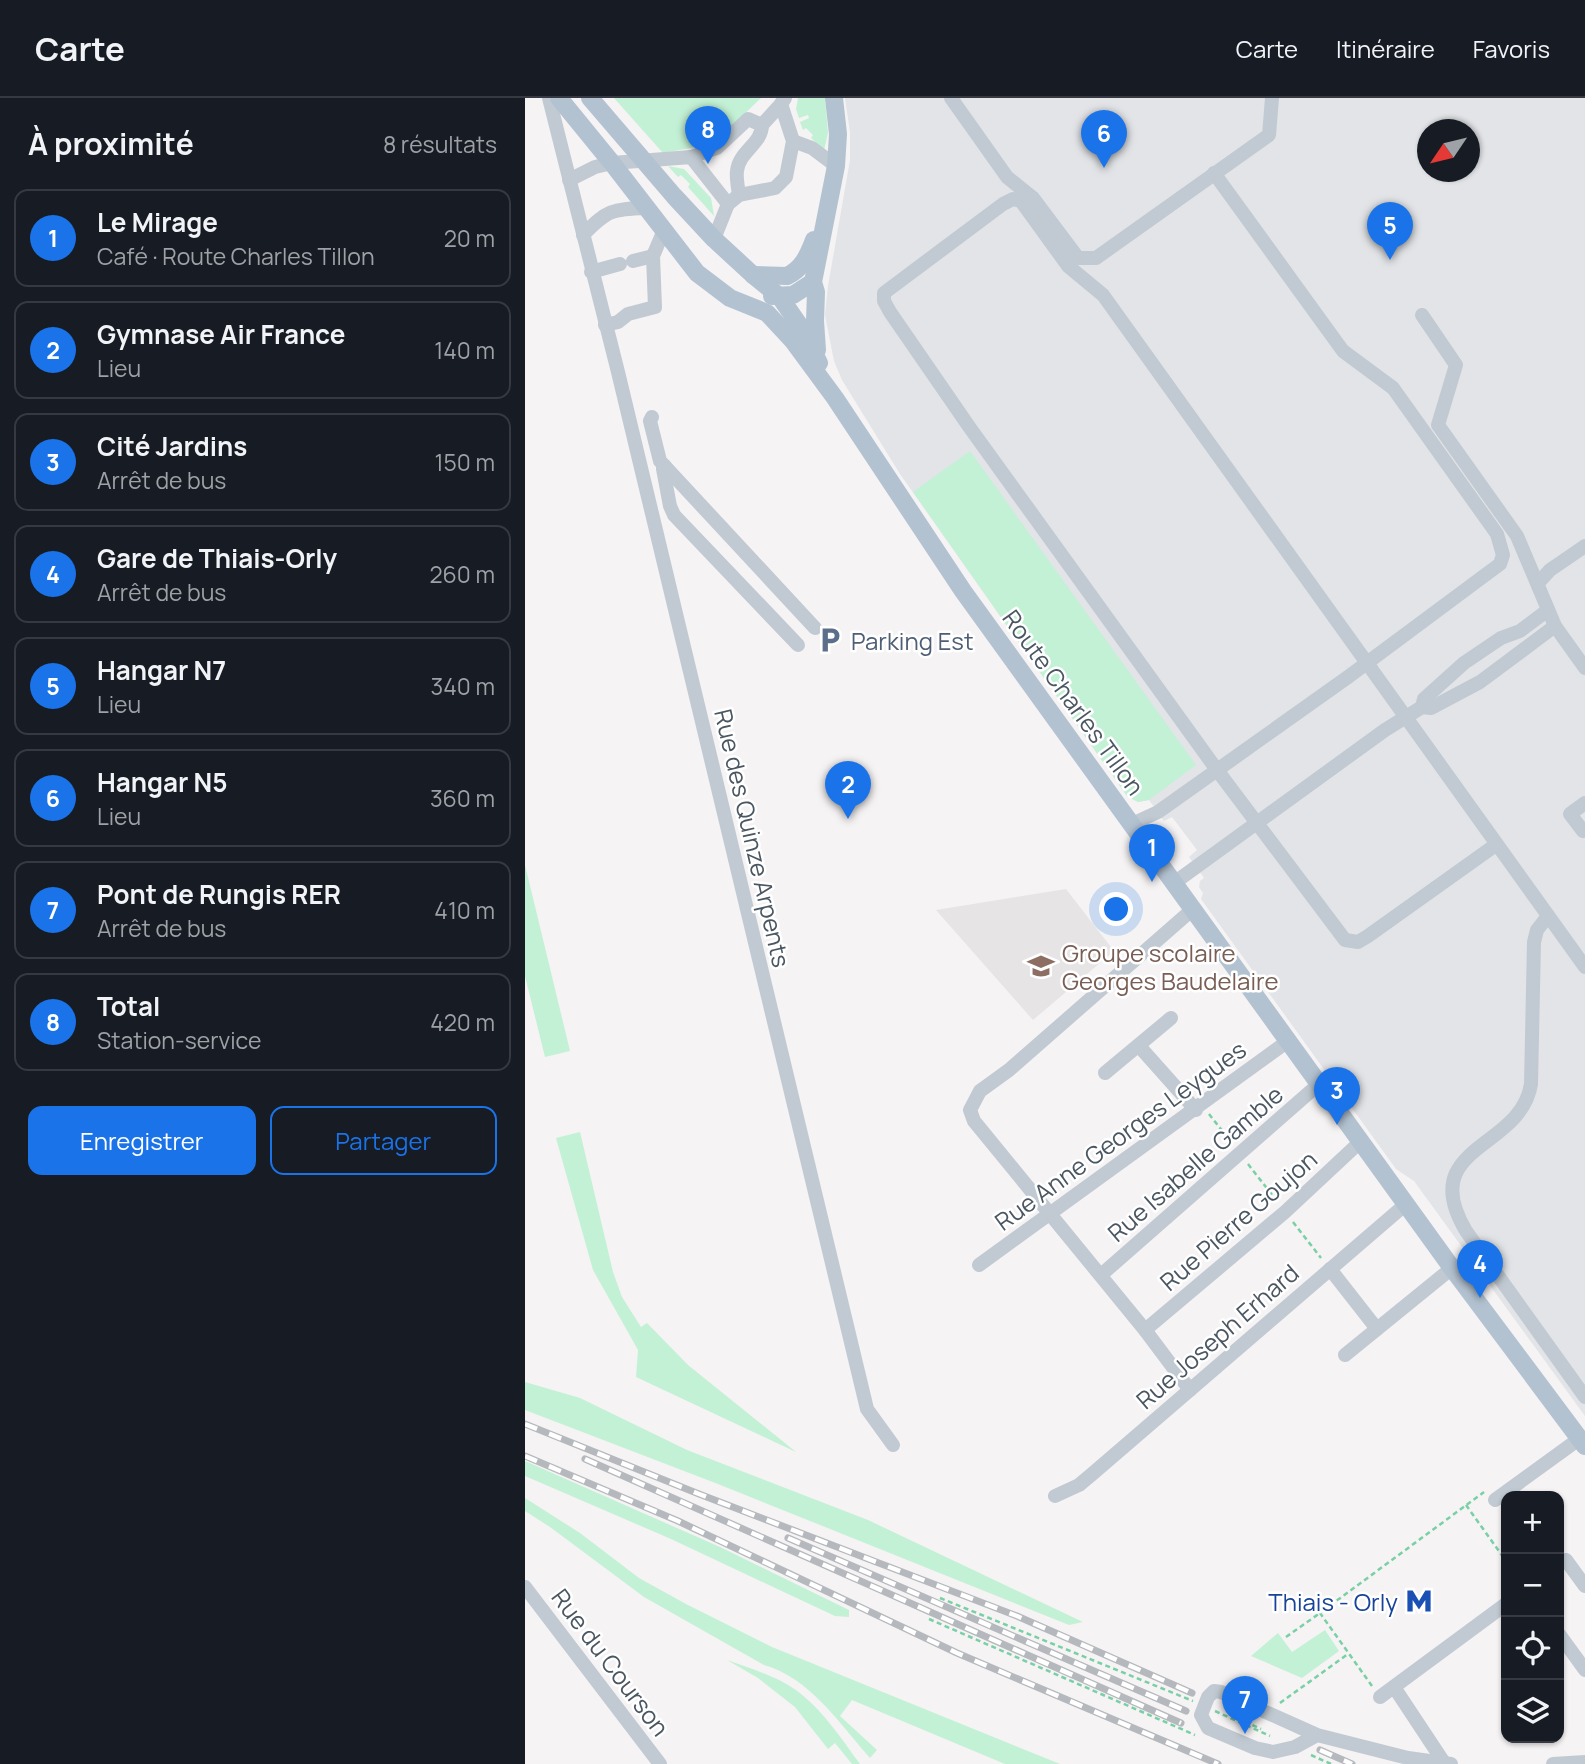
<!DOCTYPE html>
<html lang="fr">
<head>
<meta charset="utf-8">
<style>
	:root { --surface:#171b24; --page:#242831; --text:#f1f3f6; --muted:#9ea1a6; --line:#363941; --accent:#1a73e8 }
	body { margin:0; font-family:Manrope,sans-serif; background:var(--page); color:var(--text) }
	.controls { position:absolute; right:21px; bottom:21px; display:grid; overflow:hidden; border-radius:14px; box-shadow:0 2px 5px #0004 }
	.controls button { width:63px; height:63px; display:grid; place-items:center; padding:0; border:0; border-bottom:2px solid var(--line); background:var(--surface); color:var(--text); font:35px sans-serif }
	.compass { position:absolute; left:892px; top:21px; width:63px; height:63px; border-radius:50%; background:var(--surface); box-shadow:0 2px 5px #0004; rotate:235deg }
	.you { position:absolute; left:592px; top:812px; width:24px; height:24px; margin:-18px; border:5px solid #fff; border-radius:50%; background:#1a73e8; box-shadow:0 0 0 10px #1a73e833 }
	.badge { display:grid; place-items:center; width:46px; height:46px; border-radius:50%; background:var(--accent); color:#fff; font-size:23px; font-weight:700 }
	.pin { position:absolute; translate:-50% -58px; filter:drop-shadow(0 2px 4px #0008) }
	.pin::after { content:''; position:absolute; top:37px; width:24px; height:21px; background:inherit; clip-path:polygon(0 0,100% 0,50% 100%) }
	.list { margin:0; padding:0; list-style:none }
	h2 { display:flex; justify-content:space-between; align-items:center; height:91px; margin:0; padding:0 28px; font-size:30px }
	h2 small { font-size:23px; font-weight:400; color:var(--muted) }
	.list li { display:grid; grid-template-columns:46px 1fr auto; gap:21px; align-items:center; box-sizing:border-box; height:98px; margin:0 14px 14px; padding:0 14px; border:2px solid var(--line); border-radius:14px }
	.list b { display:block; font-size:26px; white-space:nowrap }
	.list p { margin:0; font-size:23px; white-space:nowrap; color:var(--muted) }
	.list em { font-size:23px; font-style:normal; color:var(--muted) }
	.actions { display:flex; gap:14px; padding:21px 28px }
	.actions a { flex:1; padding:16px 0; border:2px solid var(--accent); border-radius:14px; text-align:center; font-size:24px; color:var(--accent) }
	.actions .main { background:var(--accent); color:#fff }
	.icon { flex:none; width:38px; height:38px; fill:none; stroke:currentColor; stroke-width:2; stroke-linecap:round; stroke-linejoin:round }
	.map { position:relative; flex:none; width:1060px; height:1666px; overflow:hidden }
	header { display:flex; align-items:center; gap:42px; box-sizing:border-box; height:98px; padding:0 35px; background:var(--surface); border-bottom:2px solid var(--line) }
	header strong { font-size:33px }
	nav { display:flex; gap:38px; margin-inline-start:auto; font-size:24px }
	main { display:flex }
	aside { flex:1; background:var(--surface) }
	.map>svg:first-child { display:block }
	.education { fill:#e6e4e5 }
	.airport { fill:#e2e4e7; fill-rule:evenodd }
	.green { fill:#c3f1d5 }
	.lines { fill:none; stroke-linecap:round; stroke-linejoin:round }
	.path { stroke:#7ad0a6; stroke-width:2.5; stroke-dasharray:5 3.5; stroke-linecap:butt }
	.minor { stroke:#c1cad2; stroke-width:14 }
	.major { stroke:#b3c2d1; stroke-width:18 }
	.rail-casing { stroke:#b5b8bd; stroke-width:7 }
	.rail { stroke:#fff; stroke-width:4.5; stroke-dasharray:13; stroke-linecap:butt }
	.labels { text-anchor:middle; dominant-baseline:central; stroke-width:5; stroke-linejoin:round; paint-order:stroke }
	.service-label { font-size:24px; fill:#4e5e75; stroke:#fff; text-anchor:start }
	.street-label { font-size:24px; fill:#4a5661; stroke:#fff }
	.education-label { font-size:24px; fill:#785e54; stroke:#fff; text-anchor:start }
	.transit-label { font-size:24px; fill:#164399; stroke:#fff; text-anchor:end }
</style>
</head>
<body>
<header>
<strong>Carte</strong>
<nav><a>Carte</a><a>Itinéraire</a><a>Favoris</a></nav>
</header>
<main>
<aside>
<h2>À proximité<small>8 résultats</small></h2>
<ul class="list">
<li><span class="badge">1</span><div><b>Le Mirage</b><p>Café · Route Charles Tillon</p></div><em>20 m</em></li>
<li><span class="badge">2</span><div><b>Gymnase Air France</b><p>Lieu</p></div><em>140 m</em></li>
<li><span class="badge">3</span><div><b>Cité Jardins</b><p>Arrêt de bus</p></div><em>150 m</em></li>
<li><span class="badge">4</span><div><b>Gare de Thiais-Orly</b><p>Arrêt de bus</p></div><em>260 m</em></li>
<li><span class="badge">5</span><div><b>Hangar N7</b><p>Lieu</p></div><em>340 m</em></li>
<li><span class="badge">6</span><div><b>Hangar N5</b><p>Lieu</p></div><em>360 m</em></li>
<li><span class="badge">7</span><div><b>Pont de Rungis RER</b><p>Arrêt de bus</p></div><em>410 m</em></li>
<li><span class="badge">8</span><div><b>Total</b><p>Station-service</p></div><em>420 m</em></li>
</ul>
<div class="actions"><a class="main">Enregistrer</a><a>Partager</a></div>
</aside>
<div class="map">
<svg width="1060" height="1666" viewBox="0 0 1060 1666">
	<rect width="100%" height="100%" fill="#f5f3f3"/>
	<polygon class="education" points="541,791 589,853 508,922 411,812"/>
	<path class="airport" d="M320,0H1060V1318L889,1083L871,1071L676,801L678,795L674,789L675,783L679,780L664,759L672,752L647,719L639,723L624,702L613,704L602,698L375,376L317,282L309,263L300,217L303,188L325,62V34ZM902,32H944V74H902Z"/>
	<g class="green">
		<polygon points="89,0 236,0 188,46 138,55"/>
		<polygon points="273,0 300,0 303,35 299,52 286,40 288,37 281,30 278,32 275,24 284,20 283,17 274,20 271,11"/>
		<polygon points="143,68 159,71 186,100 189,118 163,89 165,86 156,77 153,79"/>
		<polygon points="445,353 671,667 624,702 613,704 602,698 388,394"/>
		<polygon points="0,767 45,953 20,959 0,878"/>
		<polygon points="55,1034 88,1174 97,1199 116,1229 122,1225 163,1267 271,1354 111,1279 113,1252 68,1172 31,1040"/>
		<polygon points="0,1284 55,1300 162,1352 343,1422 558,1524 544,1527 193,1386 0,1312"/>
		<polygon points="0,1363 195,1449 324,1512 324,1519 310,1518 146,1441 0,1378"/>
		<path d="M0,1400L55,1435L114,1480L161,1506L247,1549L535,1666H480L327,1602L315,1618L352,1652L345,1660C314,1625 285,1580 239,1567L119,1499L25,1429L0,1413Z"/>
		<polygon points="800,1532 814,1553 777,1580 726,1558 753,1535 767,1554"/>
		<path d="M202,1562C227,1571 255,1579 276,1596C300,1615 317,1642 335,1666H327L310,1645L303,1651L270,1609L233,1580Z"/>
	</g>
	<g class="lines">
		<g class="path">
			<polyline points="684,1016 706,1044"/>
			<polyline points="723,1066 751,1102"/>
			<polyline points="768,1124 796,1160"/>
			<polyline points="941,1407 981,1463"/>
			<polyline points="415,1500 668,1603"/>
			<polyline points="404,1521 670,1637"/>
			<polyline points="761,1539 795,1515"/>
			<polyline points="847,1588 795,1515 959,1394"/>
			<polyline points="755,1605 823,1556"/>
			<polyline points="690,1613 745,1638"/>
			<polyline points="712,1620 736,1631"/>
			<polyline points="786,1657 806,1666"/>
		</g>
		<g class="minor">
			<polyline points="24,0 93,274 342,1311 368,1347"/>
			<polyline points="426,0 482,79 508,100 553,160 571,160 744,37 747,0"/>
			<polyline points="268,43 287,50 311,68"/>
			<polyline points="166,59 192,50 223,21 237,27 256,6"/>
			<polyline points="44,82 70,69 87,65 166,59 203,106 189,141"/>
			<path d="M214,97C213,89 211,80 212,73C214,53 237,46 237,27"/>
			<polyline points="203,106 214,97 250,90 261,79 268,43 256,6 260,0"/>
			<path d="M58,137C82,112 87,111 121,110"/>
			<polyline points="108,163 128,158"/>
			<polyline points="66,174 95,166"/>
			<polyline points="897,217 931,267 913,327 992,438 1030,528 1060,570"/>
			<polyline points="80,227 93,224 103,216 130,209 128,158 139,132"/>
			<polyline points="127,319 125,323 135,363 290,530"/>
			<polyline points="140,368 138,371 145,408 149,417 273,547"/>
			<polyline points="1013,485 1025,472 1060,448"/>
			<polyline points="897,609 906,610 955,584 1030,528"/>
			<polyline points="1060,705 1045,716 1058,733 1060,732"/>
			<polyline points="607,726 633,714 823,579 975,466 978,457 972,436 868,290 818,253 689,75"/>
			<polyline points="972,746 843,838 833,844 820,842 692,672 445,330 365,214 359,203 359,195 478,106 488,101 496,103 543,168 578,197 1060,869"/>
			<polyline points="649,785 860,632 897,609 899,601 939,565 976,540 995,533 1023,512"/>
			<path d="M1023,818L1012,832L1009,844L1006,986C996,1052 890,1047 941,1133L1060,1299"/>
			<polyline points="614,948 671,1012"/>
			<polyline points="580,975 646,920"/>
			<polyline points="454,1167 763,943"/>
			<polyline points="805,1171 852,1231"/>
			<polyline points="576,1177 794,986"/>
			<polyline points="620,1232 760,1114 835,1044"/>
			<polyline points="820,1257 927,1170"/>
			<polyline points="665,1292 620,1232 449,1023 445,1012 455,993 484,972 668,811"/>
			<polyline points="530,1398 554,1387 566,1377 881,1106"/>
			<polyline points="970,1402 1054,1341"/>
			<polyline points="1041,1462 1060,1488"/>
			<polyline points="0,1489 135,1666"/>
			<polyline points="1034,1536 1060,1572"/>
			<polyline points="869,1589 920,1666"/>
			<polyline points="855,1599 981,1506"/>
			<polyline points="792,1637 770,1649 748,1654 730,1650 683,1630 676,1617 683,1599 689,1593 696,1594 792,1637 883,1660 926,1666"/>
			<polyline points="1028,1666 1060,1664"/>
		</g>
		<g class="major">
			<polyline points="34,0 87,65 172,175 205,200 242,215 268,243 310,300 438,493 927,1170 1060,1348"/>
			<polyline points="65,0 149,98 189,141 228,177 255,199 277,231 294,265"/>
			<path d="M228,177L262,178C277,171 283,158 289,142"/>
			<polyline points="247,198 268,197 288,184"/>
			<polyline points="292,252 290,223 291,194 288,184 311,68 313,36 309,0"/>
		</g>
		<defs>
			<g id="rail">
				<polyline points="0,1326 174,1396 492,1518 667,1595"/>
				<polyline points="0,1358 153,1423 432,1555 693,1666"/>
				<polyline points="60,1361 656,1625"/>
				<polyline points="263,1440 661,1613"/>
				<polyline points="795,1652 827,1666"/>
			</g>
		</defs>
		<use href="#rail" class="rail-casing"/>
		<use href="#rail" class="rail"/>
	</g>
	<defs>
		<symbol id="parking-bare" viewBox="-9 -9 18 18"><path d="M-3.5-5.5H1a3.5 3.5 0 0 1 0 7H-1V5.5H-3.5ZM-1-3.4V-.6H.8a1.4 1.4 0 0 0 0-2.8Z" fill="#5c6f8a" stroke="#fff" stroke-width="2.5" paint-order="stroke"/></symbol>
		<symbol id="school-bare" viewBox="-9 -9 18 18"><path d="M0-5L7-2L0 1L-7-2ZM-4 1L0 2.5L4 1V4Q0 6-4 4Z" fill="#8d6e63" stroke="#fff" stroke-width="2.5" paint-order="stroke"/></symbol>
		<symbol id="metro-bare" viewBox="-9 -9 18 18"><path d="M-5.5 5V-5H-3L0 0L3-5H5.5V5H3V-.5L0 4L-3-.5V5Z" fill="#1a4fb4" stroke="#fff" stroke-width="2.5" paint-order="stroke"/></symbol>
	</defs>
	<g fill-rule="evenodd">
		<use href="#parking-bare" x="286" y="523" width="38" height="38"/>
		<use href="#school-bare" x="497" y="849" width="38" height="38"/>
		<use href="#metro-bare" x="875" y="1484" width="38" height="38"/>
	</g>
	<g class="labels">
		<g class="service-label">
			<text x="326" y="542">Parking Est</text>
		</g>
		<g class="street-label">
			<text transform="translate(549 604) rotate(54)">Route Charles Tillon</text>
			<text transform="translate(228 740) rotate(77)">Rue des Quinze Arpents</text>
			<text transform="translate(595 1037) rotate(-36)">Rue Anne Georges Leygues</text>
			<text transform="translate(670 1065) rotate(-41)">Rue Isabelle Gamble</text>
			<text transform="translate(713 1122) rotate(-41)">Rue Pierre Goujon</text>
			<text transform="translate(692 1238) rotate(-41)">Rue Joseph Erhard</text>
			<text transform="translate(86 1564) rotate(53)">Rue du Courson</text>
		</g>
		<g class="education-label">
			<text x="537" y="854">Groupe scolaire<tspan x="537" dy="28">Georges Baudelaire</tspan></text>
		</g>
		<g class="transit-label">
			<text x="873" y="1503">Thiais - Orly</text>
		</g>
	</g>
</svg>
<div class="controls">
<button>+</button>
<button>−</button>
<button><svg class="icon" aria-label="locate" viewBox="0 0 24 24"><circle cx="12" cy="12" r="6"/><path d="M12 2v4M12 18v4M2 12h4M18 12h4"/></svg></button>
<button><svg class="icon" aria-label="layers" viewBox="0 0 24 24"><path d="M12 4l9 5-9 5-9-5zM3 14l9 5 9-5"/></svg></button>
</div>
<svg class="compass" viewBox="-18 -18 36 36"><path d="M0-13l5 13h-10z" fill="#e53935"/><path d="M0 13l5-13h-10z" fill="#9ea1a6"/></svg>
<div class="you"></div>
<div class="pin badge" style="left:627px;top:784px">1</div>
<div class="pin badge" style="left:323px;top:721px">2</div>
<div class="pin badge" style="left:812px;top:1027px">3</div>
<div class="pin badge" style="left:955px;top:1200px">4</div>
<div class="pin badge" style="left:865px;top:162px">5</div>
<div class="pin badge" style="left:579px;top:70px">6</div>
<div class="pin badge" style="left:720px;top:1636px">7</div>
<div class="pin badge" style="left:183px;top:66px">8</div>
</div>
</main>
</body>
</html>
